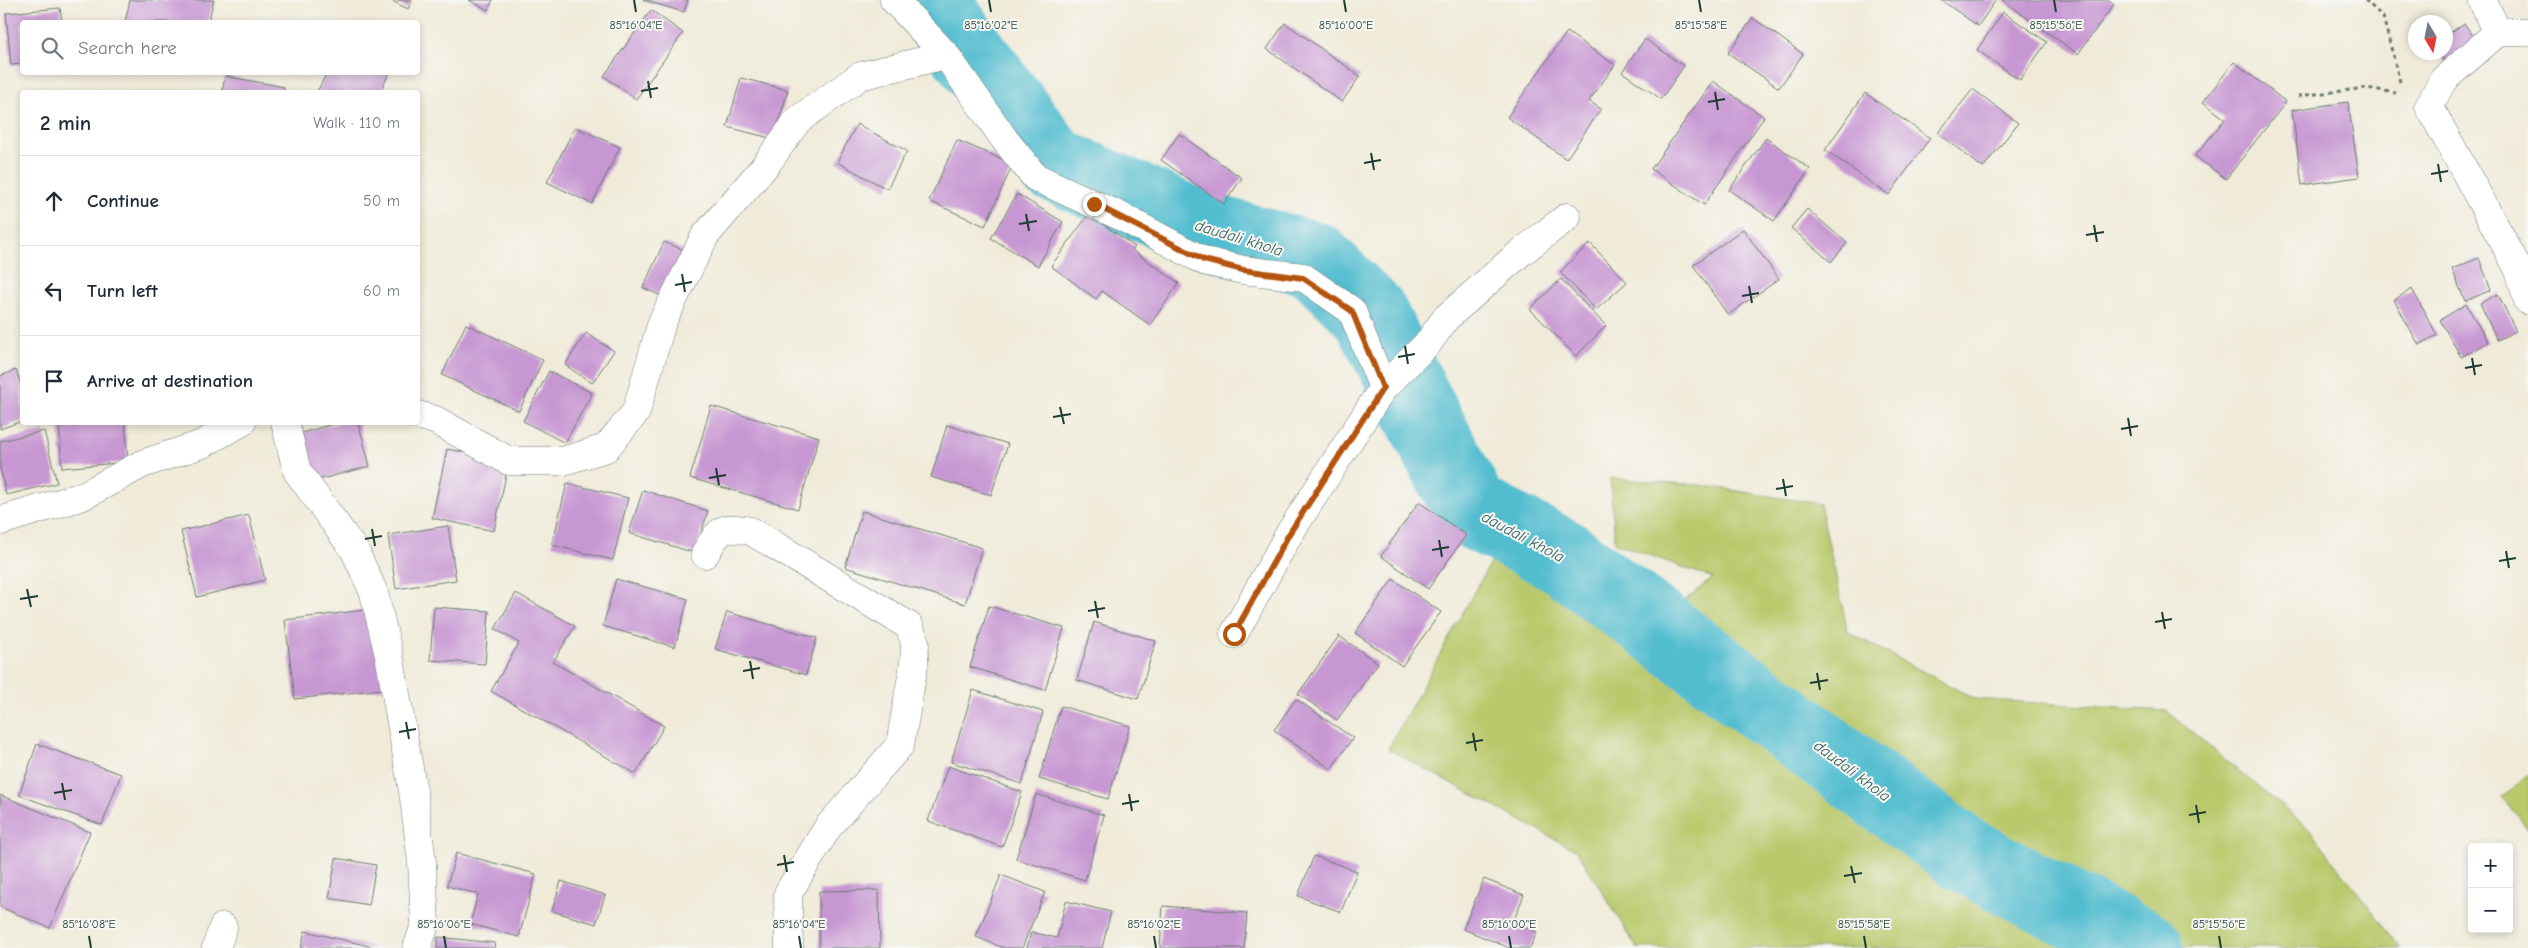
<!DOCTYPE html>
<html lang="en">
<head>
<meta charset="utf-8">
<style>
	:root { --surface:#fff; --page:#f6f6f7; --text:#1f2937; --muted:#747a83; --line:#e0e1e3 }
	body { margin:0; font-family:"Comic Neue",sans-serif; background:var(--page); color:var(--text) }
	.controls { position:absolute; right:15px; bottom:15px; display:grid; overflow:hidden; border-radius:5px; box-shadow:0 2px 8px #0003 }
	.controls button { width:45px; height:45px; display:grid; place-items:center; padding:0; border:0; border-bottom:1px solid var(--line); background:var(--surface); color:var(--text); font:25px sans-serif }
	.compass { position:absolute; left:2408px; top:15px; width:45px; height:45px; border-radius:50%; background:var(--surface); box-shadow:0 2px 8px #0003; rotate:170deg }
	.stop { position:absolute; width:15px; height:15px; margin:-11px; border:4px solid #b45309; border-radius:50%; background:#fff }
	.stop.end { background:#b45309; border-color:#fff; box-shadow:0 1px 5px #0008 }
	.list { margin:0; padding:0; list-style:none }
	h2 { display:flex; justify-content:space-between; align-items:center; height:65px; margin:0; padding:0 20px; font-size:21px }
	h2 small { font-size:16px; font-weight:400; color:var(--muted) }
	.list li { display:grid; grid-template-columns:32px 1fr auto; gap:15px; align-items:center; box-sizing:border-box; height:90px; padding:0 20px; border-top:1px solid var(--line) }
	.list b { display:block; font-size:19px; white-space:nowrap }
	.list em { font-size:16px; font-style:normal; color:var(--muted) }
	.icon { flex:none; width:28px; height:28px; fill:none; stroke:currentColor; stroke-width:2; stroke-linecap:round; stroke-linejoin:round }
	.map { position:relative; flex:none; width:2528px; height:948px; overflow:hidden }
	.search { position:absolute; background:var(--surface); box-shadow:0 2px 8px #0003; left:20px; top:20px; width:400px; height:55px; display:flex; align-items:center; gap:12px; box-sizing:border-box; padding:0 18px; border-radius:5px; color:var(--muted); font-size:19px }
	.panel { position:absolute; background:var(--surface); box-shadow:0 2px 8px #0003; left:20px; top:90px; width:400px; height:335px; border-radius:5px }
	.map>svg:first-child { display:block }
	.green { fill:#bac96c; stroke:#6c8350 }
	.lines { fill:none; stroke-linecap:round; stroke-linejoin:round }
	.river { stroke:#53bdd0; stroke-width:76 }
	.building { fill:#c797d3 }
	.street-casing { stroke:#687a6e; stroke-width:29 }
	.path { stroke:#687a6e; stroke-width:3; stroke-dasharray:4 4; stroke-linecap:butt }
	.street { stroke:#fff; stroke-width:28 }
	.route { stroke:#b45309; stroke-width:6 }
	.ticks { fill:none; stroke:#1f3d34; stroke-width:2 }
	.labels { text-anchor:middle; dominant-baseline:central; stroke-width:4; stroke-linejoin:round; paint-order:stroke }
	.water-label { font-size:16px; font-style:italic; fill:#2c5d5b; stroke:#f6f6f2 }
	.ticks-label { font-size:12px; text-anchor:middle; fill:#1f3d34; stroke:#f6f6f2; stroke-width:4; stroke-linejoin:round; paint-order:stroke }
</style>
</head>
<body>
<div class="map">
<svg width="2528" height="948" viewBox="0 0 2528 948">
	<rect width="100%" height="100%" fill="#f6f6f2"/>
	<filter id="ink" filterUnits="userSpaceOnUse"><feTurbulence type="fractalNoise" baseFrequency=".02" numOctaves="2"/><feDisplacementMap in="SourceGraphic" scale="10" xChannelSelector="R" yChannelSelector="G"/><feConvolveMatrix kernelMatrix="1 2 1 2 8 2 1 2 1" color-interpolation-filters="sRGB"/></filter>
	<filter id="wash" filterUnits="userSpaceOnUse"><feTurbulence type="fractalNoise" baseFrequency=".0096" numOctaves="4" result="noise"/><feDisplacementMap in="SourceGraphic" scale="20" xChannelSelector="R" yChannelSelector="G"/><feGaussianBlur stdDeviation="1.12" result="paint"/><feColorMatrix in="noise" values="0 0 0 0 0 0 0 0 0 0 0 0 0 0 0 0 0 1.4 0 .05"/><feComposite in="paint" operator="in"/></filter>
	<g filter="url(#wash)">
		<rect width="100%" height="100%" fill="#f0ebd9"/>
		<g class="green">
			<polygon points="1610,478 1699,485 1820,504 1848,632 1975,699 2167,711 2308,828 2401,948 1637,948 1577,851 1388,749 1499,547 1641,635 1713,578 1615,543"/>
			<polygon points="2528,773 2528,829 2503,798"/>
		</g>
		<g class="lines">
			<polyline class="river" points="932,0 958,39 1053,164 1202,229 1315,260 1369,313 1471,510 1562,556 1962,853 2145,948"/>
		</g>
		<g id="blocks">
			<g class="building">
				<polygon points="130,0 214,0 208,22 125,22"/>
				<polygon points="390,0 412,0 408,9"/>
				<polygon points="469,0 493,0 488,10"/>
				<polygon points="643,0 688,0 684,12"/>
				<polygon points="1941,0 1996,0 1978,26"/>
				<polygon points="2002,0 2109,0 2114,4 2078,54"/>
				<polygon points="60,8 62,22 22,22 22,64 11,65 6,13"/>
				<polygon points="651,10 683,33 636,99 604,76"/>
				<polygon points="2003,12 2047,42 2020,80 1977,50"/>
				<polygon points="1753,18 1803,54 1779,88 1728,53"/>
				<polygon points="1285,23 1360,76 1342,102 1267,49"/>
				<polygon points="2464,23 2479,44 2448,66 2438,52 2446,52 2446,36"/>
				<polygon points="1567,32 1615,65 1589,101 1601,109 1566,159 1507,117"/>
				<polygon points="1645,39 1684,66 1661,99 1622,72"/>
				<polygon points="2234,62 2286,102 2226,179 2195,156 2225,119 2203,102"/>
				<polygon points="327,72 390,72 380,92 317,92"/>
				<polygon points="225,76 284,87 283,92 222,92"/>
				<polygon points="741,78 788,90 774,139 727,127"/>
				<polygon points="1713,81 1764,117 1704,205 1651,169"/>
				<polygon points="1973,89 2018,123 1983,168 1938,133"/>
				<polygon points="1865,93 1930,138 1889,195 1825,150"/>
				<polygon points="2348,102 2359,177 2302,185 2292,110"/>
				<polygon points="857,124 907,151 887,189 837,162"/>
				<polygon points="575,127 620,147 592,204 547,182"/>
				<polygon points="1179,134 1242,178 1224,204 1161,160"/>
				<polygon points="1766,138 1810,169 1774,221 1729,190"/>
				<polygon points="957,140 1013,164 985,226 929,201"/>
				<polygon points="1017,194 1063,222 1038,266 991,238"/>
				<polygon points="1807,209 1847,243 1831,262 1791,228"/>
				<polygon points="1089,214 1135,247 1132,250 1179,283 1150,325 1102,291 1096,299 1051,266"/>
				<polygon points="1743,229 1779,279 1728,315 1693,265"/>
				<polygon points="664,242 689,252 669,299 643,288"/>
				<polygon points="1590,243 1627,282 1596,310 1560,272"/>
				<polygon points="2479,258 2491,290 2465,301 2452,269"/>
				<polygon points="1561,279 1606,326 1576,356 1530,309"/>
				<polygon points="2412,289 2437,335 2419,345 2394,300"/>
				<polygon points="2498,294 2516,331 2497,340 2480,303"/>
				<polygon points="2466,304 2488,342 2461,357 2440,320"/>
				<polygon points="466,324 543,360 519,411 442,375"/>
				<polygon points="586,333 614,351 592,383 565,365"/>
				<polygon points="16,370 22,388 22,421 0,429 0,376"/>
				<polygon points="549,371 592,393 565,443 523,421"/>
				<polygon points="711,406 819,437 798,509 690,478"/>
				<polygon points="125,422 128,462 62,468 59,424"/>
				<polygon points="341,422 358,422 370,466 314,481 301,433"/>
				<polygon points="947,425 1008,444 991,495 931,477"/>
				<polygon points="44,431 57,483 6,495 0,467 0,441"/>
				<polygon points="447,449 509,461 494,531 432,518"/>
				<polygon points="567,483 628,498 613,560 552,545"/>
				<polygon points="643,490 708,511 695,553 629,533"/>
				<polygon points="1419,502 1466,535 1428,589 1381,556"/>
				<polygon points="862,511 982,548 965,604 845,567"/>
				<polygon points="249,515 265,580 197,597 181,531"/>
				<polygon points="448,526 456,580 396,589 388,535"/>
				<polygon points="616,579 688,599 675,647 603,626"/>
				<polygon points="1393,579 1441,612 1402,666 1355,633"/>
				<polygon points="516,593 575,626 553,662 664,726 636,774 491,691 519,643 495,629"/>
				<polygon points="989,606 1064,628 1045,690 970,667"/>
				<polygon points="434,607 489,611 485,664 430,660"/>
				<polygon points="373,609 383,689 295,699 285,620"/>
				<polygon points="727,612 817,638 806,675 715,649"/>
				<polygon points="1094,622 1156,641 1138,699 1077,680"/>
				<polygon points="1339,636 1378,663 1337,720 1298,694"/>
				<polygon points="973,690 1043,712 1022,784 951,762"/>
				<polygon points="1296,699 1353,738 1331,769 1274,730"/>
				<polygon points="1061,706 1130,726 1108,799 1039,779"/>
				<polygon points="37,744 121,774 102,825 19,795"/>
				<polygon points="948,766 1022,792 1002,847 928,821"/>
				<polygon points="1036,794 1104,815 1085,880 1016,859"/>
				<polygon points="0,795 90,832 50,928 0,907"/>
				<polygon points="456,853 536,874 519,937 470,924 478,894 447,886"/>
				<polygon points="1314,856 1357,871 1341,912 1298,896"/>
				<polygon points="336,858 376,865 369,905 329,898"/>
				<polygon points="1001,875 1045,892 1022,948 1004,948 976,937"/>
				<polygon points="1484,879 1524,895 1513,922 1537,932 1530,948 1510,948 1463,929"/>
				<polygon points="561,881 605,895 596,924 552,911"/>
				<polygon points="879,890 880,948 819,948 819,891"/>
				<polygon points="1066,901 1111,912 1102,948 1027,948 1031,932 1057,938"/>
				<polygon points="1163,906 1247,913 1244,948 1160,948"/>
				<polygon points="305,931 373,947 372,948 301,948"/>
				<polygon points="438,937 495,943 494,948 437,948"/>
			</g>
		</g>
	</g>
	<g filter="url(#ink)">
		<use href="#blocks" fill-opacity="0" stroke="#687a6e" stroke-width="1"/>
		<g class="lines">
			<defs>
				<g id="street">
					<polyline points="2482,0 2498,32 2528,32"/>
					<polyline points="2498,32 2443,80 2429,106 2519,270 2528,301"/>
					<polyline points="946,55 1005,140 1035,177 1120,216 1204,261 1243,270 1303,277 1352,311 1383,388"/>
					<polyline points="418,415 435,420 509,461 563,461 606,448 636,412 662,322 705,236 765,166 798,120 860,76 946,55 894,0"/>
					<polyline points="285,422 297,471 355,551 374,593 390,660 413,791 422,862 425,925 417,948"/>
					<polyline points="0,521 83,496 142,464 202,444 242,422"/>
					<path d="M705,554C720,528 721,526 751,531L909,626L915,642L914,664L900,745L828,827L788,893L789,948"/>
					<polyline points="1234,634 1289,534 1383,388 1428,343 1446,318 1519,254 1567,217"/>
					<polyline points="216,948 223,927"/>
				</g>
			</defs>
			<use href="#street" class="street-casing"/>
			<g class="path">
				<polyline points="2365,0 2383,17 2400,82"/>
				<polyline points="2298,96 2367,88 2396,93"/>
			</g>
			<use href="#street" class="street"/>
		</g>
	</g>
	<g class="lines" filter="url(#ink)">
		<polyline class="route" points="1094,204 1204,260 1243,270 1303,278 1352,311 1383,388 1289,534 1234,634"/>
	</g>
	<path class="ticks" d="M634,0L636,12M989,0L991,12M1344,0L1346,12M1699,0L1701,12M2054,0L2056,12M648,81L651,98M641,91L658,88M1715,92L1718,110M1708,102L1725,99M1371,153L1374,170M1364,163L1381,160M2438,164L2441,182M2431,174L2448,171M1026,214L1029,231M1019,224L1037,221M2094,225L2097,242M2086,235L2104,232M682,274L685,292M675,285L692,282M1749,286L1752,303M1742,296L1759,293M1405,346L1408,364M1398,357L1415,354M2472,358L2475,375M2465,368L2482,365M1060,407L1064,424M1053,417L1071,414M2128,418L2131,436M2121,429L2138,426M716,468L719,485M709,478L726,475M1783,479L1786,496M1776,489L1793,486M372,529L375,546M365,539L382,536M1439,540L1442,557M1432,550L1449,547M2506,551L2509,568M2499,561L2516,558M27,589L31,607M20,599L38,596M1095,601L1098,618M1088,611L1105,608M2162,612L2165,629M2155,622L2172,619M750,661L753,679M743,671L760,668M1817,673L1820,690M1810,683L1828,680M406,722L409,739M399,732L416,729M1473,733L1476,751M1466,743L1483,740M62,783L65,800M54,793L72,790M1129,794L1132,811M1122,804L1139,801M2196,805L2199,823M2189,815L2206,812M784,855L787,872M777,865L794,862M1851,866L1855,883M1844,876L1862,873M89,936L91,948M444,936L446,948M799,936L801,948M1154,936L1156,948M1509,936L1511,948M1864,936L1866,948M2219,936L2221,948"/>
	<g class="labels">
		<g class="water-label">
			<text transform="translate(1239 238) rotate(17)">daudali khola</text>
			<text transform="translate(1523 537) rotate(28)">daudali khola</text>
			<text transform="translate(1852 771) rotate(37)">daudali khola</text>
		</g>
	</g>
	<g class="ticks-label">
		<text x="636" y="29">85°16'04"E</text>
		<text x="991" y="29">85°16'02"E</text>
		<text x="1346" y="29">85°16'00"E</text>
		<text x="1701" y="29">85°15'58"E</text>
		<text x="2056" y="29">85°15'56"E</text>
		<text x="89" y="928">85°16'08"E</text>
		<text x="444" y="928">85°16'06"E</text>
		<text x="799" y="928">85°16'04"E</text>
		<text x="1154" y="928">85°16'02"E</text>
		<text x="1509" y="928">85°16'00"E</text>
		<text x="1864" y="928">85°15'58"E</text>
		<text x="2219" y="928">85°15'56"E</text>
	</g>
</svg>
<div class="controls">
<button>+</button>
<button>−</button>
</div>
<svg class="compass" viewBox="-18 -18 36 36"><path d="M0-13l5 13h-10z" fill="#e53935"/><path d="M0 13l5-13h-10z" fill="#747a83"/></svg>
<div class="stop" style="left:1234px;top:634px"></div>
<div class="stop end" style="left:1094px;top:204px"></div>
<div class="search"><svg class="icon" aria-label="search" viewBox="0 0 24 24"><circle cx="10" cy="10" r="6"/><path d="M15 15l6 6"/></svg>Search here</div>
<section class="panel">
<h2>2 min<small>Walk · 110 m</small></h2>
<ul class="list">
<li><svg class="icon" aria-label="ahead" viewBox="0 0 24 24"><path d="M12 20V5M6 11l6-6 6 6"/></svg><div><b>Continue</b></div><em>50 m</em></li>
<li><svg class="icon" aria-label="left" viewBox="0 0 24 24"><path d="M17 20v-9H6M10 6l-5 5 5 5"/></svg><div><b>Turn left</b></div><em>60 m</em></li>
<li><svg class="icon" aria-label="arrive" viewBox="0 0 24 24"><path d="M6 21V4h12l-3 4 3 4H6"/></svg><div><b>Arrive at destination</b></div></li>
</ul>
</section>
</div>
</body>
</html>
